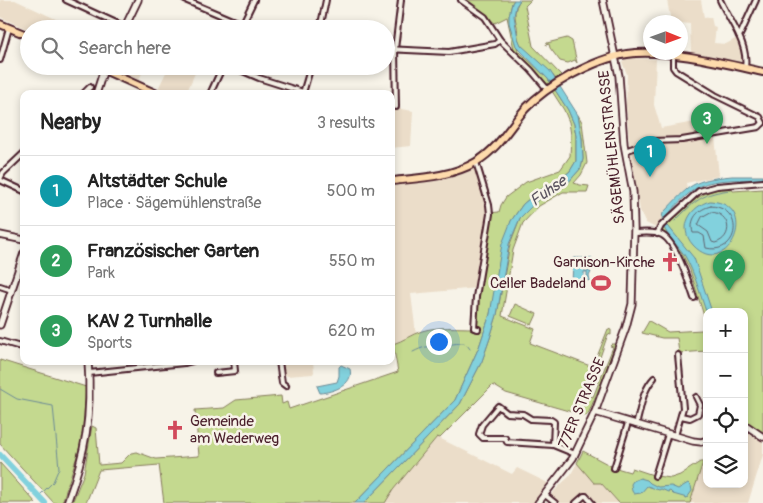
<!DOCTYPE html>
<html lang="en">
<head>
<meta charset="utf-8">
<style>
	:root { --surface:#fff; --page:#f6f6f6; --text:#222; --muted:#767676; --line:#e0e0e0; --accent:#0b8043 }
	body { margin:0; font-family:Pangolin,sans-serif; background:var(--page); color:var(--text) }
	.controls { position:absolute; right:15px; bottom:15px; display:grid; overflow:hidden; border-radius:10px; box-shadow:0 2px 8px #0003 }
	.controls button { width:45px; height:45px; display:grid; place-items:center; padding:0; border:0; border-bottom:1px solid var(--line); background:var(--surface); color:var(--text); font:25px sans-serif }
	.compass { position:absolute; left:643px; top:15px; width:45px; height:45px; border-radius:50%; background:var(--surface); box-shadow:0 2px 8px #0003; rotate:91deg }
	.you { position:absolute; left:438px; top:341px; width:18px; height:18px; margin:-12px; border:4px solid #fff; border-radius:50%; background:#1a73e8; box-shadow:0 0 0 8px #1a73e833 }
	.badge { display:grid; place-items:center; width:32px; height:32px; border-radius:50%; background:var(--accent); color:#fff; font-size:16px; font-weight:700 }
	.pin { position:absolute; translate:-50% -41px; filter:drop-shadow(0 1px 2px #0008) }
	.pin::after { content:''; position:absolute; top:26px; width:18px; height:15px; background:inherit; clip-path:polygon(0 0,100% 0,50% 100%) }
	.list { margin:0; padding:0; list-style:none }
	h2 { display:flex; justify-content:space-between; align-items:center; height:65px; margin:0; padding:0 20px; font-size:21px }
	h2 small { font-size:16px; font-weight:400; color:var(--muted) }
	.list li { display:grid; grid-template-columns:32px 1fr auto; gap:15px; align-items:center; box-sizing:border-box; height:70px; padding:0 20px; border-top:1px solid var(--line) }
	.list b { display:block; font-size:19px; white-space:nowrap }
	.list p { margin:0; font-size:16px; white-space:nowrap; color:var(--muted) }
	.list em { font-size:16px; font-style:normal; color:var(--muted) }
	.icon { flex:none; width:28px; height:28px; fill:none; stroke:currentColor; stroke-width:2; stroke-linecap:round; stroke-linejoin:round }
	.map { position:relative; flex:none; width:763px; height:503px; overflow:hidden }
	.search { position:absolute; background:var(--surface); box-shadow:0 2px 8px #0003; left:20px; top:20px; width:375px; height:55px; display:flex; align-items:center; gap:12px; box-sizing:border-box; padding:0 18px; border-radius:28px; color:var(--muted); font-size:19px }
	.panel { position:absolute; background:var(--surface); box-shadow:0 2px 8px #0003; left:20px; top:90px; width:375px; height:275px; border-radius:10px }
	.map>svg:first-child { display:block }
	.built { fill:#ebddc9 }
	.green { fill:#c4d98f; stroke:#877c5d }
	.water { fill:#82d1dd; stroke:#6c8a96 }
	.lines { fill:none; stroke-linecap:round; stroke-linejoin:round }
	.shore { stroke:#606672; stroke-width:1 }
	.stream { stroke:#6c8a96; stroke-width:1 }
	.river { stroke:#82d1dd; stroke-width:6 }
	.street-casing { stroke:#4a1f2b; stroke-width:8 }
	.secondary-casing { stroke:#4a1f2b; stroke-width:9 }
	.primary-casing { stroke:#4a1f2b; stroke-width:10 }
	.street { stroke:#f7f3e8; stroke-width:4 }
	.secondary { stroke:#f7f3e8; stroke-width:5.5 }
	.primary { stroke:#fedbac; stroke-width:6 }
	.labels { text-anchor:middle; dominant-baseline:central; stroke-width:5; stroke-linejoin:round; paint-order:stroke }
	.street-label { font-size:15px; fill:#4a1f2b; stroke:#f7f3e8 }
	.poi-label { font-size:15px; fill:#4a1f2b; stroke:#f7f3e8; text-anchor:end }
	.water-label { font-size:16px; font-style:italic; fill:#5b5460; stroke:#f7f3e8 }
</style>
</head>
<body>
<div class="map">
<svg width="763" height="503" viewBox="0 0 763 503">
	<rect width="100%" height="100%" fill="#f7f3e8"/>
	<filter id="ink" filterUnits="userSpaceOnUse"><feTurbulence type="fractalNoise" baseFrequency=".02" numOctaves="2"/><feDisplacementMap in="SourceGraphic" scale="10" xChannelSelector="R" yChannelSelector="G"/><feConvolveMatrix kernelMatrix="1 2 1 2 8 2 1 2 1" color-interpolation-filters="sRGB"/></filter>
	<g filter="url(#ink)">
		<g class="built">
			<polygon points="0,0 15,0 77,29 29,30 0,17"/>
			<polygon points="667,0 701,0 704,18 711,17 713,26 716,27 714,43 726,44 737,38 743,54 742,61 739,62 691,53 690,24 671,22"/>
			<polygon points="627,58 656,59 654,105 661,128 701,121 704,139 715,137 719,176 686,183 687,188 663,213 661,222 656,228 646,223 640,211 630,148 626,105 627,74 622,62"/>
			<polygon points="112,66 145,66 139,80 115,71"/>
			<polygon points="169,66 198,66 186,94 168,94 158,89"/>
			<polygon points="395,108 413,111 411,146 391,148 391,110"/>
			<polygon points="476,167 489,213 478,288 411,294 416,334 391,345 391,186 433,181 460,175"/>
			<polygon points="282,361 313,361 314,372 313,374 287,376 283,373"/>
			<polygon points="744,427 763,440 763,455 748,503 690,503 707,450 707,484 744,484"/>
			<polygon points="437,437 512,474 517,468 552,485 537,503 385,503 393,490"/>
			<polygon points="577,463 594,483 601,483 619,503 558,503 550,496 560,485 570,476"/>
		</g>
		<g class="green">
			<path d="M462,0H514L512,3L509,16L514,39L518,50L548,79L568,110L574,124L576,136V161L570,171L562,178L540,190L523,204L511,221L490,314L479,347L455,400L355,503H164L159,465L99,470L86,503H72L84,473L92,426L96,428L99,465L121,463L131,453L137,452L156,459L199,456L195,410L224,408L236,400L281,396L282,404L287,402L289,409L398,372L393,344C403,341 412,334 422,331C438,326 457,328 474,328L478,288L489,213L499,212L501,205L506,197L526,182L560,170L570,156L571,135L569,122L564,110L548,85L514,49L507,17L495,23Z"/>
			<path d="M520,0H531L525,6L533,46L561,75L556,79C546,66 530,58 521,45C517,40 518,33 517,26C514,16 514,9 520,0Z"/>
			<polygon points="567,38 572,41 577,63 575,60 568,63 560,61 550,48 549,44 546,45 547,43"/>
			<polygon points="578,115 582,122 587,163 581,175 574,183 580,185 589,186 587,192 563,192 539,206 523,223 513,250 502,316 535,329 530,343 593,367 608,329 611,330 611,335 608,334 587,395 593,397 613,347 610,346 612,344 615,344 605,374 589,412 586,416 506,393 493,385 440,438 437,437 393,490 385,503 364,503 460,404 482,361 490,338 497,315 510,244 520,218 539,199 566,185 581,168 583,159 582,139"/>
			<path d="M724,188H731L733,191L763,189V435L744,421V312H707V326L690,270L681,252L661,231C684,212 692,193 724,188Z"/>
			<polygon points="515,304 537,314 532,325 510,316"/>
			<polygon points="649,321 668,332 702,330 707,343 707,351 679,353 677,338 662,338 642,333"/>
			<polygon points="0,360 86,387 82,440 62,503 54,503 0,444"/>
			<polygon points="583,451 613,467 630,472 632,468 656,476 671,478 680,475 700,462 703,462 690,503 619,503 601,483 594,483 577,463"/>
			<polygon points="0,463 36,503 0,503"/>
		</g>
		<g class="water">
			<polygon points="514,0 520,0 516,6 514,16 518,38 521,45 550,71 578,115 582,139 583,159 581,168 566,185 539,199 520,218 509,244 497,315 490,338 482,361 460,404 364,503 355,503 455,400 479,347 490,314 502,244 511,221 523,204 540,190 562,178 570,171 576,161 576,135 574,124 568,110 548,79 516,46 509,23 509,16 512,3"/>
			<path d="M732,176H763V179C746,180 715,178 700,186C687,193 674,207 665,218L664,221L694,258L712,312H707V314C700,295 695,273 685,256C676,242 658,230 663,213C690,185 691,180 732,176Z"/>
			<path d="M710,201C763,204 727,282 693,245C677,227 691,206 710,201Z"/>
			<polygon points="573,258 592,258 591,268 584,268 584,270 591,272 589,276 590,280 587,281 587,272 584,272 584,285 572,285"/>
			<path d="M341,365L350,369C354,385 333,392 320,393L317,386L337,382L339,376V367Z"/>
			<polygon points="640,478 647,480 650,483 658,487 671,486 678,489 688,483 691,486 692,491 687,498 673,494 670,491 668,492 661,489 659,490 647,486 641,493 634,494 632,491 631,484 633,481"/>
		</g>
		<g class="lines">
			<g class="shore">
				<path d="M711,206C746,208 739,256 706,248L704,236L699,233H693C689,219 698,209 711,206Z"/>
				<path d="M711,212C731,213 734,238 715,243L712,242L708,232L698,225L702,217Z"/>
			</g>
			<g class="stream">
				<path d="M675,221C695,201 702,193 731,190"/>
				<polyline points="467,345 470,349"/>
				<path d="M413,352C425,346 426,347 438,346C448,346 452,343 464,343"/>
				<polyline points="0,389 17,399 53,406 59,468 53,482 39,496"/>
			</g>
			<polyline class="river" points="0,455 45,503"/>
			<defs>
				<g id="street">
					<polyline points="66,0 125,27"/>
					<polyline points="185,0 253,29"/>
					<polyline points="461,0 485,17 500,40 531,70 547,89"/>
					<path d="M720,0C730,22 749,44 745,68"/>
					<polyline points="240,29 254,0"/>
					<polyline points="320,29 326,0"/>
					<polyline points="739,36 741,33 756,0"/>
					<polyline points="386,49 449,52 495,44 500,40"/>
					<polyline points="673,55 673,67 676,71 715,95 760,117 763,123"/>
					<polyline points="0,60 9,28"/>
					<polyline points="231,66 259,78 303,92"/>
					<polyline points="303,93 311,66"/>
					<polyline points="83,94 90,87"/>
					<polyline points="210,94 223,66"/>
					<polyline points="396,107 395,49 401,0"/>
					<polyline points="625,151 653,141 682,140 759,127 763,123"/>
					<polyline points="476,162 489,205 490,214 476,297 474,328 478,329"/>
					<polyline points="0,179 3,173 24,153"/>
					<polyline points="0,180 24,191"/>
					<path d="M634,233C642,233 654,231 662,235C676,242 689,283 694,298"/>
					<polyline points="657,234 661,226 699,191 717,186 763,182"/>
					<polyline points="0,286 12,290"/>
					<polyline points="0,341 24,348"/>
					<polyline points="279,361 282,383 286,386"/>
					<polyline points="184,363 192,361"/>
					<polyline points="89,373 184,363 184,361"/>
					<polyline points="216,373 235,371 234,361"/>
					<polyline points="681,416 690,418 698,414 700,405 696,397"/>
					<path d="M636,425C641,408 642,391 654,378"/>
					<polyline points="675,436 683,408 678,355"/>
					<polyline points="553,445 554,422 551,420 531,419 523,414 507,413 498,406 482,425 479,434 483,438 505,438 507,442 553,445 575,454"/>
					<polyline points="614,468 628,423"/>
					<polyline points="655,476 668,434"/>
					<polyline points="545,495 555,503"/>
					<polyline points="576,503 584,496 586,496 592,503"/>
				</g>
				<g id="secondary">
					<polyline points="124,29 138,0"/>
					<polyline points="96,94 105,66"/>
					<polyline points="0,235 24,240"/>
					<polyline points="0,325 24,253"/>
					<polyline points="595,412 693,441 701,442 707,440"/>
					<polyline points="744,424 763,437"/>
					<path d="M67,503C86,451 92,416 88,361"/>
					<polyline points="538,503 573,458 595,412 626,327 632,304 634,229 633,192 624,144 619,76 603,0"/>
				</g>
				<g id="primary">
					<polyline points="0,24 29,36"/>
					<polyline points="95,66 157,94"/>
					<path d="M391,181C420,178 451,177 476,162C498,149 509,128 525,109C547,85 595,59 627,54C663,48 727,64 763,72"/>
				</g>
			</defs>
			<use href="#street" class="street-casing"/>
			<use href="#secondary" class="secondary-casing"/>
			<use href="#primary" class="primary-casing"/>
			<use href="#street" class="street"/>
			<use href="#secondary" class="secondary"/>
			<use href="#primary" class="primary"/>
		</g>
	</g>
	<defs>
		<symbol id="church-bare" viewBox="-9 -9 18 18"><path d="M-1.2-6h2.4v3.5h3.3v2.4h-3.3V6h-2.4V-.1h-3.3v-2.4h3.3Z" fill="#d1495b" stroke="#f7f3e8" stroke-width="2.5" paint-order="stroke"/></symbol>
		<symbol id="stadium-bare" viewBox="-9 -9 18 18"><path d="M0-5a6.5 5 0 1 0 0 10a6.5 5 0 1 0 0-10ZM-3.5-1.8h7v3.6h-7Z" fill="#d1495b" stroke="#f7f3e8" stroke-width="2.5" paint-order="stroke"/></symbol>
	</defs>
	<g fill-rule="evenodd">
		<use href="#church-bare" x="656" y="248" width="28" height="28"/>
		<use href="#stadium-bare" x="587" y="269" width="28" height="28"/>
		<use href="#church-bare" x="161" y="416" width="28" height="28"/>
	</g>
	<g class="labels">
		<g class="street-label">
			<text transform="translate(612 147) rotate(-96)">SÄGEMÜHLENSTRASSE</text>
			<text transform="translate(582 403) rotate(-67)">77ER STRASSE</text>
		</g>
		<g class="poi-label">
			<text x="655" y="262">Garnison-Kirche</text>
			<text x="586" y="283">Celler Badeland</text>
			<text x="190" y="421" text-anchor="start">Gemeinde<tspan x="190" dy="17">am Wederweg</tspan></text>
		</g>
		<g class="water-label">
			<text transform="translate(548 191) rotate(-35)">Fuhse</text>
		</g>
	</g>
</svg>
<div class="controls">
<button>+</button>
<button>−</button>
<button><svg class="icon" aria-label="locate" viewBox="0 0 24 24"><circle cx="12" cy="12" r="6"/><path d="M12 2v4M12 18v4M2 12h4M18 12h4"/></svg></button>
<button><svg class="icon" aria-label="layers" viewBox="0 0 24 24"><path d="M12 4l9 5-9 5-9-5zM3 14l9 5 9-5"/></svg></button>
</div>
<svg class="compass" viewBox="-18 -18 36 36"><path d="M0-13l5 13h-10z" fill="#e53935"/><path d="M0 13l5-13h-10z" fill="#767676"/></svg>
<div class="you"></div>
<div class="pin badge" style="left:650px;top:177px;background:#0f9aa8">1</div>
<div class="pin badge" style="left:729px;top:291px;background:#2e9e5b">2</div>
<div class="pin badge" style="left:707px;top:144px;background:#2e9e5b">3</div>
<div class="search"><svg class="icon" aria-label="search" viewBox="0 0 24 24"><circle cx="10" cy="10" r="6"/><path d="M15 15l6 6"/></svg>Search here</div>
<section class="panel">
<h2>Nearby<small>3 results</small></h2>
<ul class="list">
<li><span class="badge" style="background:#0f9aa8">1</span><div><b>Altstädter Schule</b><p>Place · Sägemühlenstraße</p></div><em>500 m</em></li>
<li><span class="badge" style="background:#2e9e5b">2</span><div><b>Französischer Garten</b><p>Park</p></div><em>550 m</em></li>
<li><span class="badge" style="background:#2e9e5b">3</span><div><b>KAV 2 Turnhalle</b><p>Sports</p></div><em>620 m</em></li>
</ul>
</section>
</div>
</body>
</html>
